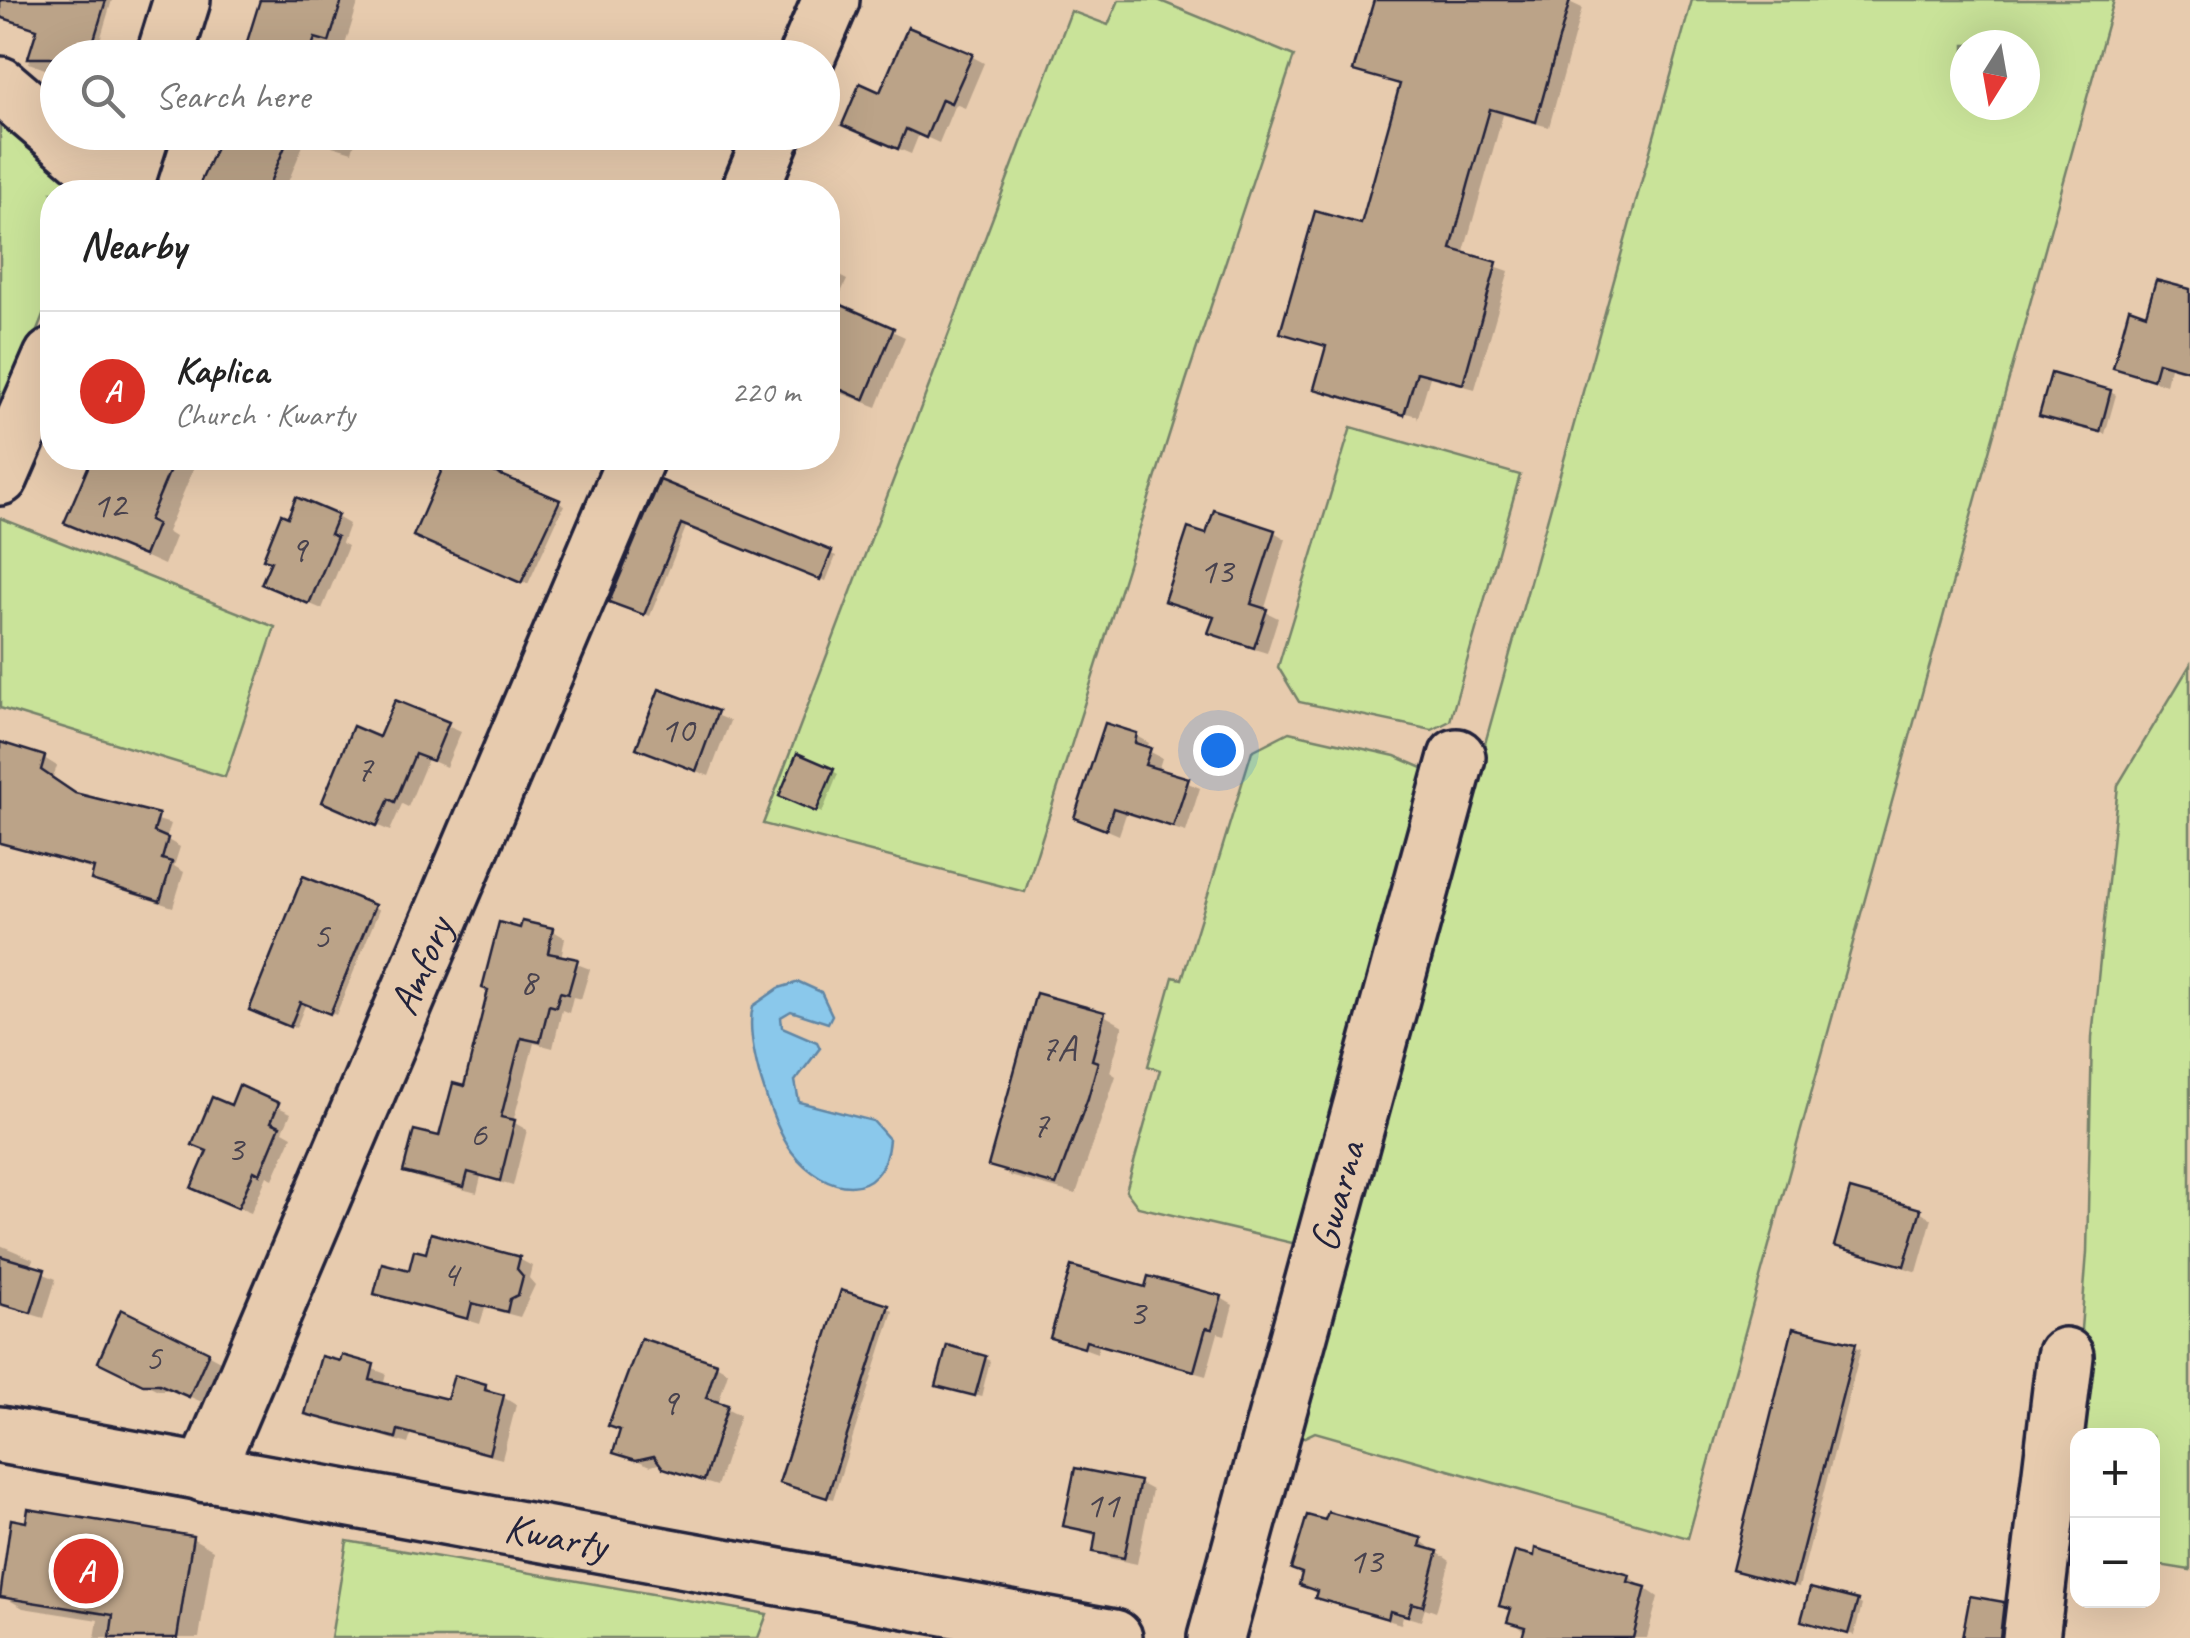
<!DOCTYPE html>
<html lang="en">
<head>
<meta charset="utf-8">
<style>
	:root { --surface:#fff; --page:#f6f6f6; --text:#222; --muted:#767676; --line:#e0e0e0; --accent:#d93025 }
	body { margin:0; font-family:Caveat,sans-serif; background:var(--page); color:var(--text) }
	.controls { position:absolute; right:30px; bottom:30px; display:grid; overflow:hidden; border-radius:20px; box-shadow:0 10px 40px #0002 }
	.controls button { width:90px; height:90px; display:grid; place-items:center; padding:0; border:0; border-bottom:2px solid var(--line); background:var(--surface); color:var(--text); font:50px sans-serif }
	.compass { position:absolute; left:1950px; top:30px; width:90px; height:90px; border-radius:50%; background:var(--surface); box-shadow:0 10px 40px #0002; rotate:191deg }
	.you { position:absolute; left:1218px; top:750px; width:35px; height:35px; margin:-25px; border:8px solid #fff; border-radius:50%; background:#1a73e8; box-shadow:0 0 0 15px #1a73e833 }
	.badge { display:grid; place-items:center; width:65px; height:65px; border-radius:50%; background:var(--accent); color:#fff; font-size:32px; font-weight:700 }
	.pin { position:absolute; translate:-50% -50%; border:5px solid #fff; box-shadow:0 2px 10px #0006 }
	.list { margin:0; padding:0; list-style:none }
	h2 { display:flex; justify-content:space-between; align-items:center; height:130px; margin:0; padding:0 40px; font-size:42px }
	h2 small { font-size:32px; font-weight:400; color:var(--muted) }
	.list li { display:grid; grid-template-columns:65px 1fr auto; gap:30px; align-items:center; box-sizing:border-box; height:160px; padding:0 40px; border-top:2px solid var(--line) }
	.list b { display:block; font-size:38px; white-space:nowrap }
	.list p { margin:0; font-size:32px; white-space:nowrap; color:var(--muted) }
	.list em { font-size:32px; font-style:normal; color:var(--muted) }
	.icon { flex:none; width:55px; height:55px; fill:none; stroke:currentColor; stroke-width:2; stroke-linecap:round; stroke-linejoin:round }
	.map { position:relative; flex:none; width:2190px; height:1638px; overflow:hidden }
	.search { position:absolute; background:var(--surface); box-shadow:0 10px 40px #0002; left:40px; top:40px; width:800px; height:110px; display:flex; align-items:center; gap:25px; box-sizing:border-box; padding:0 35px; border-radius:55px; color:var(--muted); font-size:38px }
	.panel { position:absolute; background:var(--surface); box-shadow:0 10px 40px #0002; left:40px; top:180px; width:800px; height:290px; border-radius:40px }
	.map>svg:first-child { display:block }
	.green { fill:#c9e399; stroke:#76826a; stroke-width:2.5; fill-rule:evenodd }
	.water { fill:#8ac8eb; stroke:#6086a5; stroke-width:2.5 }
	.shadow { fill:#0003 }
	.building { fill:#bba388; stroke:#22223b; stroke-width:2.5 }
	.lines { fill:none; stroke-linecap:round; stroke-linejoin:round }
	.minor-casing { stroke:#22223b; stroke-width:62 }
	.minor { stroke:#e7cbae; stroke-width:55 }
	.labels { text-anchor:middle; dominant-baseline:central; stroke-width:10; stroke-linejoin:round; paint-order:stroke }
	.number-label { font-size:38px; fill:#48424e }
	.street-label { font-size:42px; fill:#22223b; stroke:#e7cbae }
</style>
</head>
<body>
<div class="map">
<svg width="2190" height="1638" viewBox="0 0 2190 1638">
	<rect width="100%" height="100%" fill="#e7cbae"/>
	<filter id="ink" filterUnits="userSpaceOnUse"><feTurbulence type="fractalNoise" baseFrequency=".01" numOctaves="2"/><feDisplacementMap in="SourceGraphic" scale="20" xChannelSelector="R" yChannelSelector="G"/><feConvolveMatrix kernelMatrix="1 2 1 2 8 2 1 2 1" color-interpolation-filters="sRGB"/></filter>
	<g filter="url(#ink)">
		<g class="green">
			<polygon points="1119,0 1158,0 1294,56 1186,381 1025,892 763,824 1071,11 1108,25"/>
			<path d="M1692,0H2114L1688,1538L1315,1432L1290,1444ZM1965,45H2025V105H1965Z"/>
			<polygon points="7,116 92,192 52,192 52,293 0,424 0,124"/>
			<polygon points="1351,427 1520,475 1450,721 1432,730 1299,702 1278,667"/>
			<polygon points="0,518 275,627 225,777 0,708"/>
			<polygon points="2190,665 2190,1570 2153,1564 2152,1436 2078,1436 2077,1550 2064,1548 2087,1252 2092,1037 2118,785"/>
			<polygon points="1289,732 1395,756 1425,769 1432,799 1305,1246 1138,1207 1126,1191 1160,1070 1148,1066 1173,977 1182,979 1252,751"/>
			<polygon points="347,1541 767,1614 758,1638 331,1638"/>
		</g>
		<path class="water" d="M799,982L821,992L832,1015L828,1023L791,1011L781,1017L782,1027L817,1042L820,1048L795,1081L799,1102L873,1121L889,1139C884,1205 824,1194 792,1152C771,1124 744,1039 753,1006L779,988Z"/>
		<g class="shadow">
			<polygon points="9,0 112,0 98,47 92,45 88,58 58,58 58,74 29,63 40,29"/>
			<polygon points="263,0 359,0 341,58 245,58"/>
			<polygon points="1376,0 1565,0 1582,8 1549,127 1503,115 1463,255 1509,271 1475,389 1430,377 1417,420 1417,416 1317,388 1328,348 1283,332 1363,227 1402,86 1356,70"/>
			<polygon points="971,56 984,63 965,108 955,104 939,143 919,134 911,154 857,131 882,95"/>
			<polygon points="225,132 358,132 352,152 306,138 284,192 200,192"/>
			<polygon points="828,270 847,280 835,305 905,337 877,407 828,388"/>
			<polygon points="2190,292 2190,373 2170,367 2166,385 2116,367 2147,317"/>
			<polygon points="2110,392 2116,395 2105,434 2047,418"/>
			<polygon points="93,458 197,460 167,532 175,537 164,565 68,522"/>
			<polygon points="449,458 564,505 528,584 416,535"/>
			<polygon points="662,484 836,556 826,581 687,525 650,616 617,604"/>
			<polygon points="337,517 349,524 342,543 348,546 322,609 277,590 273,562 266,558"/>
			<polygon points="1274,532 1286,539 1264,611 1278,618 1267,653 1224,640 1211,632 1216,618 1167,600 1208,537"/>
			<polygon points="660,692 730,721 709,776 652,754"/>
			<polygon points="396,703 461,732 446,767 428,759 408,807 402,804 390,831 337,808 381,740"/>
			<polygon points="1136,736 1149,743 1147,750 1162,758 1158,771 1200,788 1186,832 1126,814 1119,835 1077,817"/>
			<polygon points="0,755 44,758 57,766 52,780 77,796 171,824 166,839 180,847 174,866 184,872 173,907 106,886 94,879 96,871 0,843"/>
			<polygon points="833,771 838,774 822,813 788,798"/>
			<polygon points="374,907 379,910 336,1015 306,1003 296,1028 257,1012"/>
			<polygon points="552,930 565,938 561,958 590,969 581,999 573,997 569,1013 562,1010 553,1048 534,1043 513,1122 527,1130 513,1186 481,1177 477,1193 418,1178 406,1171 441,1139 466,1089 522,931"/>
			<polygon points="1104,1015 1123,1026 1110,1072 1116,1076 1076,1194 1010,1176 991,1165"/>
			<polygon points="240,1089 291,1113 283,1131 292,1136 273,1179 267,1176 251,1213 206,1194 209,1152 195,1144 232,1109"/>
			<polygon points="1920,1211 1932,1219 1917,1272 1837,1245"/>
			<polygon points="0,1245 33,1259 30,1268 56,1279 44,1318 0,1305"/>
			<polygon points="519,1259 532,1266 529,1278 535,1285 520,1317 485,1308 480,1324 376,1292"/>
			<polygon points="1147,1290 1221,1298 1233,1305 1225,1335 1218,1333 1206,1376 1099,1346 1097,1353 1053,1337"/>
			<polygon points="888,1308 893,1311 833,1499 788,1485"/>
			<polygon points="1855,1346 1861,1349 1799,1587 1740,1572"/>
			<polygon points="207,1354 220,1361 202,1402 174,1390 158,1390 114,1368"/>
			<polygon points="344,1358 386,1374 383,1386 449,1402 485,1386 516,1405 502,1459 411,1435 408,1444 308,1413"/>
			<polygon points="985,1358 990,1361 981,1397 939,1385"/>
			<polygon points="716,1365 728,1372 718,1404 740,1415 717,1486 678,1474 662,1463 651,1466 616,1452 622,1432 611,1425"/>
			<polygon points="1139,1483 1152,1490 1137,1564 1108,1558 1095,1550 1098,1537 1066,1525"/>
			<polygon points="192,1538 213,1550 199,1638 95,1638 98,1620 23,1608 1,1595"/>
			<polygon points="1421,1541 1450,1561 1436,1612 1425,1608 1421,1621 1403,1616 1401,1624 1331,1604 1302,1584"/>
			<polygon points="1629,1577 1658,1597 1647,1638 1533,1638 1510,1621 1513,1611 1502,1605"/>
			<polygon points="1857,1602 1862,1605 1854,1635 1810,1623"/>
			<polygon points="2003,1604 2012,1610 2009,1638 1965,1638"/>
		</g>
		<g class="building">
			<polygon points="0,0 106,0 92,46 86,44 82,58 28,58 37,29 0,17"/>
			<polygon points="260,0 342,0 329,42 315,38 308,58 242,58"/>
			<polygon points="1374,0 1570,0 1536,122 1490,109 1469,182 1451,249 1497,262 1463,384 1417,372 1404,415 1314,389 1326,346 1280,333 1315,211 1361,224 1400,84 1353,71"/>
			<polygon points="908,27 973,54 951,103 942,99 926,138 906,129 898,149 842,125 860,83 880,92"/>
			<polygon points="223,132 291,132 266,192 196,192"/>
			<polygon points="2156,280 2190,289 2190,371 2158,362 2153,380 2113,368 2129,308 2146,314"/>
			<polygon points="828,299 894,328 864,400 828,384"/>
			<polygon points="2051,373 2111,390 2100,432 2039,416"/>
			<polygon points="92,458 175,458 149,520 157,524 144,556 64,523"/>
			<polygon points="447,458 461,458 560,500 521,583 413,536"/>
			<polygon points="660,480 832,551 820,580 681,524 644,615 609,602"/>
			<polygon points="296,497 338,515 330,534 337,537 309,604 261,584 271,561 263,559 281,514 288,517"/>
			<polygon points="1214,510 1275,530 1251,604 1267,609 1254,648 1208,633 1214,617 1164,601 1188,528 1206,534"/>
			<polygon points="659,689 718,711 696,771 636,748"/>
			<polygon points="395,700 449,722 433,761 415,754 395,802 389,799 377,826 322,802 353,726 379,737"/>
			<polygon points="1105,723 1137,733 1135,743 1151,748 1145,765 1189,778 1173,827 1113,808 1106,830 1074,818"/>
			<polygon points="0,742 45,756 41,770 75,793 159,814 154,832 168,838 162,859 172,862 160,901 91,880 94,868 0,843"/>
			<polygon points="797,753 834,769 816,812 779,796"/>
			<polygon points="303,876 375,905 330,1014 300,1002 290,1027 249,1010"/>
			<polygon points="522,921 553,928 548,953 578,959 568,994 560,992 556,1007 549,1005 540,1042 521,1038 501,1117 515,1120 500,1181 468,1172 464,1187 403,1172 414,1130 439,1136 453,1083 464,1086 488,990 482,988 499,922 520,928"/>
			<polygon points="1036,993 1105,1012 1092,1060 1098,1062 1088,1098 1056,1185 988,1166"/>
			<polygon points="239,1085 279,1103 271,1122 280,1126 260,1174 254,1171 238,1208 191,1188 207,1151 192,1145 212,1097 231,1105"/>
			<polygon points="1850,1189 1921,1209 1904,1266 1834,1246"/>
			<polygon points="431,1233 520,1257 517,1269 523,1276 518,1295 510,1299 507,1312 472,1303 468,1319 374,1294 382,1263 409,1270 414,1250 426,1253"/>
			<polygon points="0,1256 45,1269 31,1313 0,1304"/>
			<polygon points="1071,1266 1145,1287 1148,1276 1222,1296 1212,1329 1206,1328 1194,1371 1086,1341 1084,1348 1050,1338"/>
			<polygon points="841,1290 889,1305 827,1498 779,1483"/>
			<polygon points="121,1309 209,1352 189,1397 159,1384 143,1384 98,1362"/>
			<polygon points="1793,1328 1856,1343 1793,1586 1732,1570"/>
			<polygon points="641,1338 717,1363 706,1398 728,1405 704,1481 663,1468 654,1456 636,1460 613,1453 620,1430 608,1426"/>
			<polygon points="947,1345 986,1356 975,1396 936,1386"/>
			<polygon points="342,1355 374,1364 370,1380 447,1399 454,1375 486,1384 485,1390 504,1395 489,1454 398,1430 396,1438 305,1414 321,1356 340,1361"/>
			<polygon points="1075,1468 1140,1481 1124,1558 1093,1552 1096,1533 1063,1526"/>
			<polygon points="28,1509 193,1536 177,1638 110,1638 113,1615 0,1597 11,1519 26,1522"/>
			<polygon points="1328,1512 1422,1538 1420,1546 1438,1551 1423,1606 1412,1603 1408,1616 1390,1611 1388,1619 1315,1598 1317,1591 1299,1585 1302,1573 1291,1569 1307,1515 1325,1520"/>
			<polygon points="1535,1548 1630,1575 1628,1582 1646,1587 1633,1638 1522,1638 1525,1627 1507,1622 1511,1609 1499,1606 1515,1551 1534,1556"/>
			<polygon points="1810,1588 1858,1600 1848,1634 1801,1621"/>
			<polygon points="1970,1596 2004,1602 2000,1638 1962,1638"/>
		</g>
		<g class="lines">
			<defs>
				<g id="minor">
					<polyline points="164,58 182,0"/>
					<polyline points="806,58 831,0"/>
					<polyline points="0,85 124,191"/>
					<polyline points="123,192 142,132"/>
					<polyline points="749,192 774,132"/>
					<polyline points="0,477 52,357"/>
					<path id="s1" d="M0,1435L1114,1638"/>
					<path id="s2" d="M205,1474L636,458"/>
					<path id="s3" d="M1216,1638L1457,757"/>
					<polyline points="2031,1638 2065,1356"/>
				</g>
			</defs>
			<use href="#minor" class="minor-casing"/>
			<use href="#minor" class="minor"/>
		</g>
	</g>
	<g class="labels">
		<g class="number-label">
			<text x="109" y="504">12</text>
			<text x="298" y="548">9</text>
			<text x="1216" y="570">13</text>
			<text x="677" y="729">10</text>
			<text x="364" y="768">7</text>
			<text x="321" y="935">5</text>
			<text x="528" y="981">8</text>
			<text x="1058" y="1047">7A</text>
			<text x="1040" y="1124">7</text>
			<text x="478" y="1133">6</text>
			<text x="235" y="1148">3</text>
			<text x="450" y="1273">4</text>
			<text x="1137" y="1312">3</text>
			<text x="153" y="1357">5</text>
			<text x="669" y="1401">9</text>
			<text x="1102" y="1504">11</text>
			<text x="1365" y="1560">13</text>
		</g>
		<g class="street-label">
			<text stroke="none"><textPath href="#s2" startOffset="552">Amfory</textPath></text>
			<text stroke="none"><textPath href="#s3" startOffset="458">Gwarna</textPath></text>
			<text stroke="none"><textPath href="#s1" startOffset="565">Kwarty</textPath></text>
		</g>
	</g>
</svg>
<div class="controls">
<button>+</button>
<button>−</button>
</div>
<svg class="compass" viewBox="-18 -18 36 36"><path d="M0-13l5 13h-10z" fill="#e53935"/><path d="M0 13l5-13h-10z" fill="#767676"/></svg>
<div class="you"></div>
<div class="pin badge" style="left:86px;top:1571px">A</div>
<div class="search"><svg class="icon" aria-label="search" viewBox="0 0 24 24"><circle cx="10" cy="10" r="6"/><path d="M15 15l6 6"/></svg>Search here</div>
<section class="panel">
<h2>Nearby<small></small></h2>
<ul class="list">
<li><span class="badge">A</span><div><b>Kaplica</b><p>Church · Kwarty</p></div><em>220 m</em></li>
</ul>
</section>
</div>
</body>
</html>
